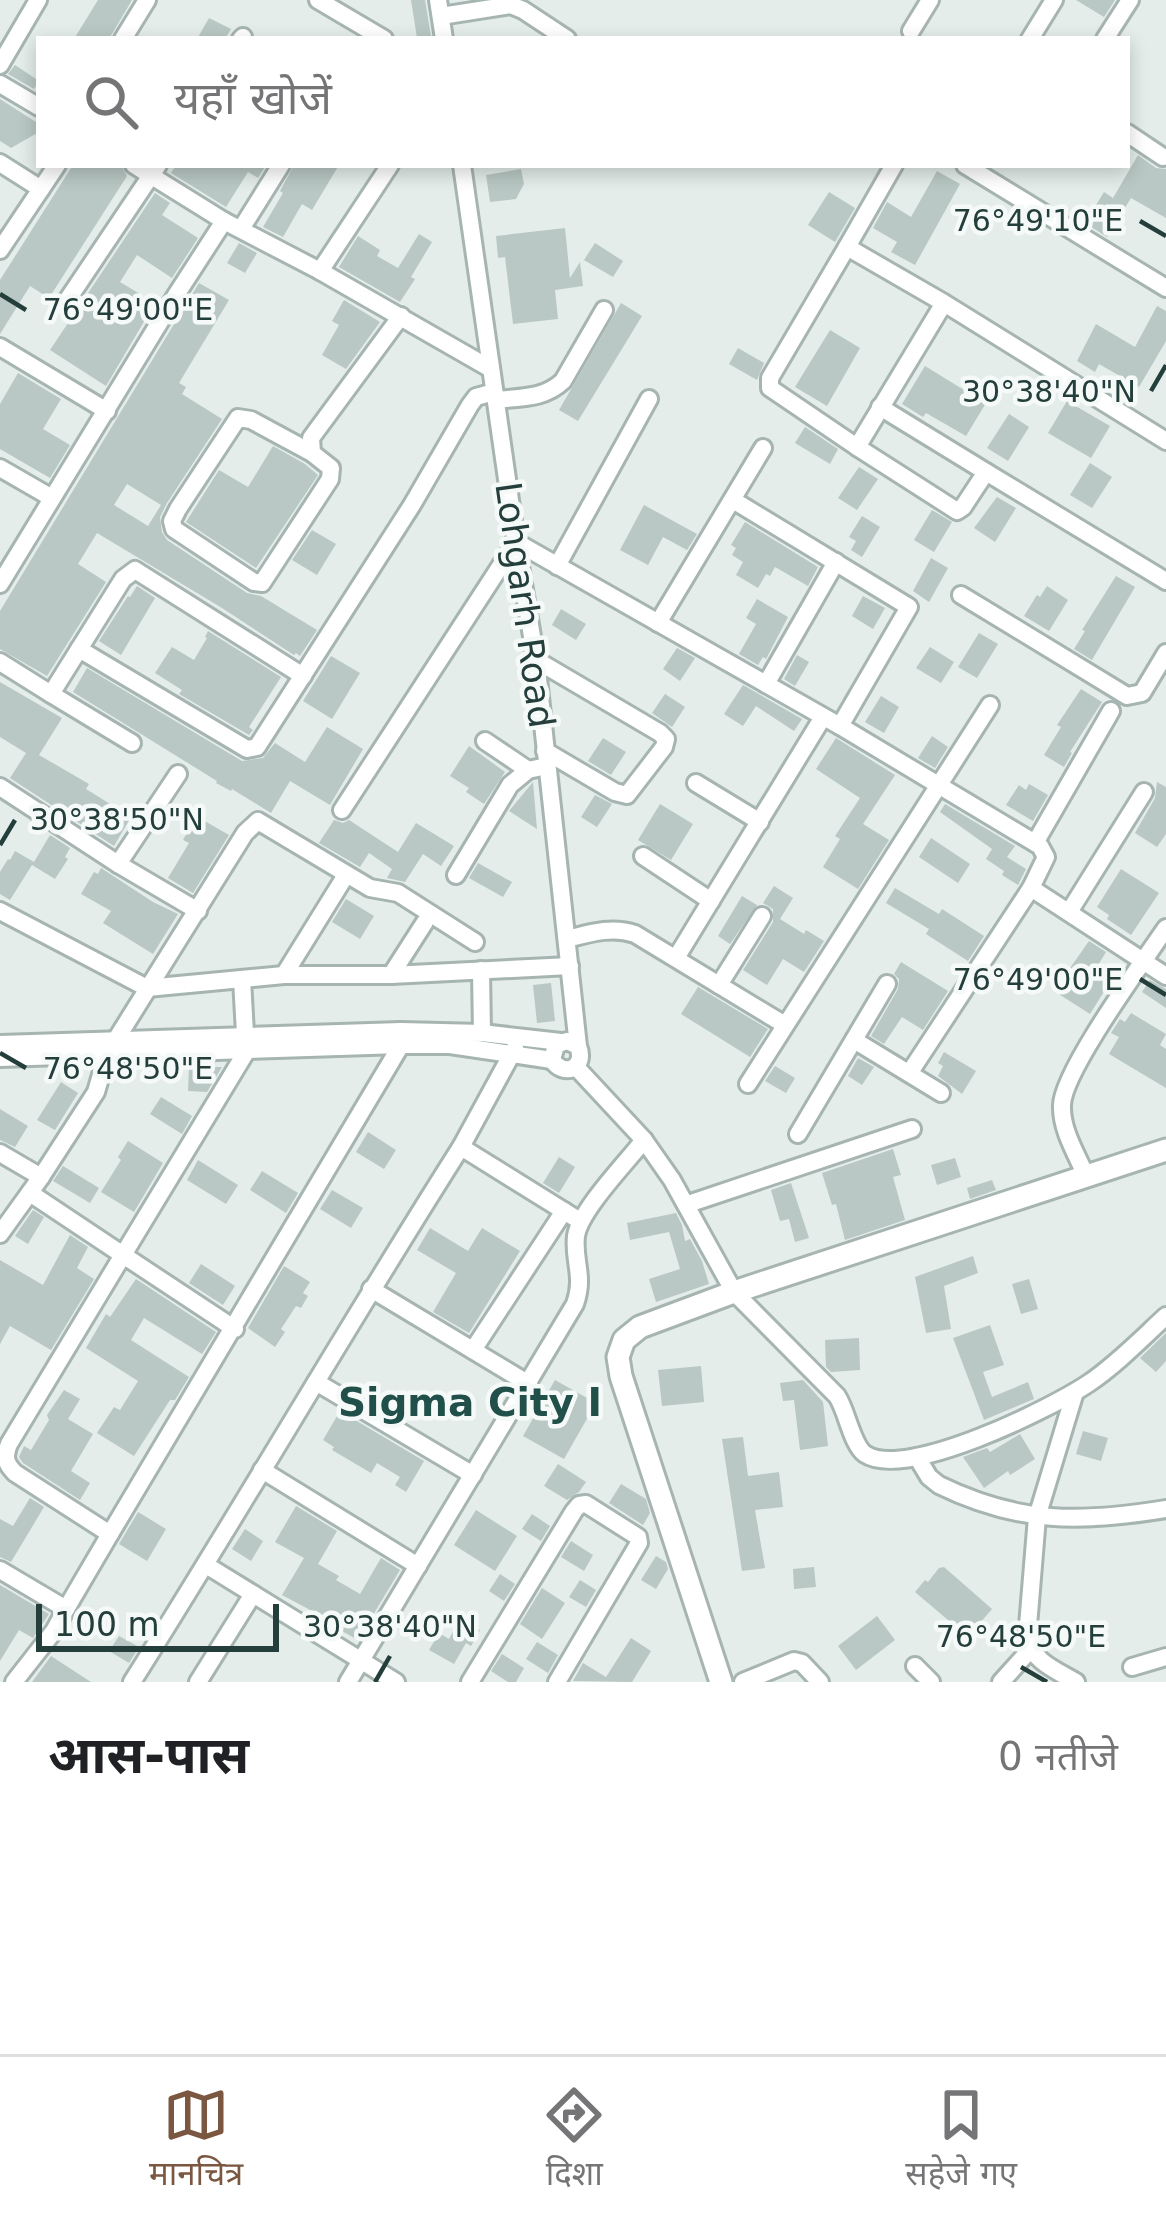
<!DOCTYPE html>
<html lang="hi">
<head>
<meta charset="utf-8">
<style>
	:root { --surface:#fff; --page:#f6f6f6; --text:#202124; --muted:#757577; --line:#e0e0e0; --accent:#7b5741 }
	body { margin:0; font-family:"DejaVu Sans","Noto Sans Devanagari",sans-serif; background:var(--page); color:var(--text) }
	.scale { position:absolute; left:36px; bottom:30px; width:243px; box-sizing:border-box; padding-left:12px; border:6px solid #243e3b; border-top:0; font-size:33px; line-height:42px; white-space:nowrap; color:#243e3b; -webkit-text-stroke:9px #f5f9f8; paint-order:stroke }
	.list { margin:0; padding:0; list-style:none }
	h2 { display:flex; justify-content:space-between; align-items:center; height:156px; margin:0; padding:0 48px; font-size:51px }
	h2 small { font-size:39px; font-weight:400; color:var(--muted) }
	.icon { flex:none; width:66px; height:66px; fill:none; stroke:currentColor; stroke-width:2; stroke-linecap:round; stroke-linejoin:round }
	.map { position:relative; flex:none; width:1166px; height:1682px; overflow:hidden }
	.search { position:absolute; background:var(--surface); box-shadow:0 6px 18px #0003; left:36px; right:36px; top:36px; height:132px; display:flex; align-items:center; gap:30px; box-sizing:border-box; padding:0 42px; border-radius:0px; color:var(--muted); font-size:45px }
	.sheet { height:372px; background:var(--surface) }
	nav { display:flex; justify-content:space-around; align-items:center; box-sizing:border-box; height:168px; border-top:3px solid var(--line); background:var(--surface); font-size:33px; color:var(--muted) }
	nav a { display:grid; justify-items:center; gap:6px }
	nav .on { color:var(--accent) }
	.map>svg:first-child { display:block }
	.building { fill:#b9c8c4; fill-rule:evenodd }
	.lines { fill:none; stroke-linecap:round; stroke-linejoin:round }
	.minor-casing { stroke:#a7b5b2; stroke-width:22 }
	.tertiary-casing { stroke:#a7b5b2; stroke-width:27 }
	.minor { stroke:#fff; stroke-width:16 }
	.tertiary { stroke:#fff; stroke-width:21 }
	.ticks { fill:none; stroke:#243e3b; stroke-width:4.5 }
	.labels { text-anchor:middle; dominant-baseline:central; stroke-width:9; stroke-linejoin:round; paint-order:stroke }
	.street-label { font-size:36px; fill:#243e3b; stroke:#f5f9f8 }
	.neighbourhood-label { font-size:39px; font-weight:bold; fill:#214f4a; stroke:#f5f9f8 }
	.ticks-label { font-size:30px; text-anchor:middle; fill:#243e3b; stroke:#f5f9f8; stroke-width:9; stroke-linejoin:round; paint-order:stroke }
</style>
</head>
<body>
<div class="map">
<svg width="1166" height="1682" viewBox="0 0 1166 1682">
	<rect width="100%" height="100%" fill="#e4edea"/>
	<g class="building">
		<polygon points="98,0 132,0 109,39 74,39"/>
		<polygon points="411,0 425,0 431,36 417,38"/>
		<polygon points="1076,0 1115,0 1104,17"/>
		<polygon points="209,18 231,29 225,39 197,39"/>
		<polygon points="15,65 39,81 34,89 8,74"/>
		<polygon points="0,99 39,124 39,132 11,148 0,141"/>
		<polygon points="1138,155 1156,168 1166,169 1166,218 1131,198 1107,237 1085,223 1104,192 1113,198"/>
		<polygon points="73,165 121,165 127,176 49,298 30,286 0,334 0,280"/>
		<polygon points="176,165 266,165 258,178 248,172 226,207 171,173"/>
		<polygon points="294,165 339,165 312,210 302,204 283,237 263,227 283,193 280,191"/>
		<polygon points="521,169 524,184 516,199 490,202 486,175"/>
		<polygon points="937,171 960,184 915,265 891,252 897,242 873,228 887,202 911,217"/>
		<polygon points="829,192 855,208 835,242 808,225"/>
		<polygon points="155,193 170,203 162,215 198,238 172,278 137,255 120,282 155,303 106,386 50,350"/>
		<polygon points="565,228 570,278 580,262 583,286 555,290 558,319 513,324 505,257 498,258 496,236"/>
		<polygon points="419,234 432,242 411,277 415,279 400,302 339,267 358,236 380,250 377,256 398,268"/>
		<polygon points="239,243 257,253 245,273 227,263"/>
		<polygon points="595,243 623,261 613,277 584,260"/>
		<path d="M199,283L229,300L179,383L186,387L182,394L222,419L167,503L160,517L162,532L167,540L247,593L261,596L317,630L300,656L296,653L294,655L222,608L97,533L78,564L106,582L47,676L0,649V611ZM127,484L161,505L148,526L114,505Z"/>
		<polygon points="344,300 380,322 346,369 322,355 339,325 332,321"/>
		<polygon points="621,303 642,316 578,421 559,410"/>
		<polygon points="1157,306 1166,311 1166,341 1139,387 1099,364 1095,372 1077,361 1096,324 1135,347"/>
		<polygon points="830,330 860,348 827,406 795,387"/>
		<polygon points="738,348 764,363 757,380 729,364"/>
		<polygon points="925,366 964,390 967,385 989,398 966,436 926,413 923,417 902,404"/>
		<polygon points="18,373 61,399 43,429 70,445 50,478 0,449 0,404"/>
		<polygon points="1067,401 1110,426 1091,458 1048,433"/>
		<polygon points="1009,414 1029,427 1008,461 987,448"/>
		<polygon points="805,427 838,449 830,464 795,443"/>
		<polygon points="273,446 305,464 318,475 256,568 186,522 219,470 248,487"/>
		<polygon points="1090,463 1112,477 1092,508 1070,495"/>
		<polygon points="859,467 878,479 857,510 838,498"/>
		<polygon points="997,497 1016,508 995,542 974,528"/>
		<polygon points="644,505 697,534 687,550 663,537 648,565 620,550"/>
		<polygon points="932,510 952,522 934,552 914,540"/>
		<polygon points="862,516 880,527 862,557 851,550 856,541 849,537"/>
		<polygon points="745,522 818,567 808,586 775,567 770,576 766,574 758,588 736,575 743,562 732,555 736,548 731,545"/>
		<polygon points="312,530 336,544 317,575 292,560"/>
		<polygon points="931,558 948,568 929,602 913,591"/>
		<polygon points="1116,576 1135,587 1092,660 1074,649 1085,631 1082,630"/>
		<polygon points="137,586 155,598 121,655 99,641 128,596 130,597"/>
		<polygon points="1047,586 1068,600 1049,631 1024,616 1037,595 1040,597"/>
		<polygon points="863,596 885,608 873,629 852,616"/>
		<polygon points="757,599 788,617 766,659 763,657 758,665 739,654 756,624 746,618"/>
		<polygon points="561,609 586,624 576,640 552,625"/>
		<polygon points="208,631 281,677 249,727 253,730 249,735 179,694 182,690 155,673 172,647 194,660 207,638 205,637"/>
		<polygon points="979,633 998,644 977,678 958,667"/>
		<polygon points="930,647 954,662 941,683 916,668"/>
		<polygon points="677,648 695,658 680,681 663,669"/>
		<polygon points="797,655 809,662 795,686 784,679"/>
		<polygon points="331,656 360,673 332,719 303,701"/>
		<polygon points="87,668 242,761 263,758 275,743 305,762 327,727 363,749 330,805 290,781 271,813 232,789 231,791 216,783 217,781 73,692"/>
		<polygon points="0,682 62,718 39,755 89,784 86,789 131,817 114,846 10,778 26,753 0,737"/>
		<polygon points="743,685 802,719 794,731 756,706 743,726 724,714"/>
		<polygon points="1081,689 1102,702 1070,752 1072,753 1064,767 1044,755 1061,727 1057,725"/>
		<polygon points="665,694 685,707 672,727 652,713"/>
		<polygon points="881,696 899,707 884,733 865,722"/>
		<polygon points="932,736 948,747 935,768 918,758"/>
		<polygon points="603,738 626,752 611,775 588,761"/>
		<polygon points="836,738 895,775 863,824 889,840 858,889 823,867 840,839 835,836 860,798 816,769"/>
		<polygon points="469,746 505,772 484,804 466,792 469,788 450,776"/>
		<polygon points="533,782 537,829 509,811"/>
		<polygon points="1157,782 1166,787 1166,834 1157,847 1135,833 1155,798"/>
		<polygon points="1029,784 1048,795 1033,821 1006,805 1019,785 1026,790"/>
		<polygon points="595,795 612,804 597,827 581,817"/>
		<polygon points="660,804 693,824 671,860 638,840"/>
		<polygon points="945,804 1015,846 1007,857 1026,869 1018,885 1002,875 1004,871 986,859 992,849 940,812"/>
		<polygon points="196,816 229,835 193,893 168,878 189,843 183,840"/>
		<polygon points="334,820 343,823 349,820 398,852 416,823 454,846 441,866 423,854 405,882 387,878 392,869 369,853 360,867 319,843"/>
		<polygon points="50,835 70,848 65,857 68,859 55,879 32,865 10,900 0,894 0,872 8,859 10,860 15,851 34,862"/>
		<polygon points="931,838 970,864 958,883 919,857"/>
		<polygon points="478,863 512,882 503,897 469,878"/>
		<polygon points="101,868 153,902 178,914 153,954 103,923 111,911 81,894 94,872 98,874"/>
		<polygon points="1121,869 1159,893 1131,935 1107,919 1109,915 1097,907"/>
		<polygon points="774,886 793,898 780,919 804,934 806,930 824,941 804,972 783,959 767,985 743,970 773,922 773,909 763,903"/>
		<polygon points="895,888 939,914 942,909 984,936 968,961 926,934 929,929 886,903"/>
		<polygon points="742,896 757,905 730,944 718,936"/>
		<polygon points="346,899 374,916 360,939 332,922"/>
		<polygon points="1089,941 1106,952 1094,972 1110,982 1090,1014 1054,991"/>
		<polygon points="901,962 948,991 923,1030 902,1017 884,1044 871,1036 898,989 899,979 894,974"/>
		<polygon points="1150,980 1166,989 1166,1008 1142,992"/>
		<polygon points="551,983 555,1021 537,1023 533,985"/>
		<polygon points="698,987 768,1029 750,1057 681,1014"/>
		<polygon points="1131,1013 1166,1034 1160,1045 1166,1049 1166,1088 1109,1054 1119,1037 1111,1033 1120,1019 1125,1022"/>
		<polygon points="944,1052 976,1071 962,1094 938,1076 943,1066 938,1063"/>
		<polygon points="858,1058 874,1067 862,1085 848,1076"/>
		<polygon points="775,1066 795,1078 786,1093 765,1081"/>
		<polygon points="189,1067 222,1067 207,1092 188,1091"/>
		<polygon points="61,1082 78,1093 55,1130 37,1120"/>
		<polygon points="161,1097 192,1116 182,1134 150,1114"/>
		<polygon points="0,1109 28,1126 15,1147 0,1140"/>
		<polygon points="368,1132 396,1150 384,1169 356,1152"/>
		<polygon points="128,1141 163,1163 134,1212 101,1192 121,1160 118,1157"/>
		<polygon points="893,1149 901,1175 893,1177 905,1220 845,1240 836,1204 832,1205 822,1173"/>
		<polygon points="559,1157 575,1167 559,1193 543,1183"/>
		<polygon points="955,1158 961,1177 937,1185 931,1165"/>
		<polygon points="198,1160 238,1185 226,1204 187,1180"/>
		<polygon points="63,1166 99,1188 90,1203 53,1181"/>
		<polygon points="262,1171 298,1193 286,1213 250,1190"/>
		<polygon points="992,1180 996,1190 970,1199 967,1188"/>
		<polygon points="791,1183 809,1238 795,1242 789,1219 780,1221 771,1190"/>
		<polygon points="332,1190 363,1208 351,1228 320,1209"/>
		<polygon points="33,1210 44,1217 28,1244 15,1236"/>
		<polygon points="676,1213 682,1225 685,1241 690,1239 702,1261 709,1284 656,1302 649,1279 680,1269 669,1232 630,1240 627,1223"/>
		<polygon points="430,1228 468,1251 482,1228 520,1251 469,1333 433,1312 456,1273 417,1250"/>
		<polygon points="70,1235 88,1247 77,1268 94,1279 51,1350 10,1326 0,1344 0,1260 43,1285"/>
		<polygon points="973,1256 978,1273 944,1286 951,1329 926,1333 915,1277"/>
		<polygon points="201,1264 235,1286 223,1305 189,1283"/>
		<polygon points="284,1266 310,1282 303,1293 308,1296 301,1308 296,1306 281,1329 285,1332 275,1347 248,1328"/>
		<polygon points="136,1279 216,1332 202,1354 144,1318 131,1340 189,1377 175,1400 170,1400 134,1456 97,1433 114,1407 120,1410 138,1381 86,1348 106,1314 110,1317"/>
		<polygon points="1029,1279 1038,1309 1021,1314 1012,1284"/>
		<polygon points="990,1325 1004,1365 983,1372 992,1397 1028,1382 1034,1399 984,1420 953,1338"/>
		<polygon points="1166,1333 1166,1361 1156,1372 1140,1358"/>
		<polygon points="859,1338 860,1370 831,1372 826,1367 825,1340"/>
		<polygon points="701,1366 704,1402 662,1406 658,1370"/>
		<polygon points="555,1380 596,1403 564,1459 523,1436"/>
		<polygon points="803,1380 823,1402 828,1446 800,1450 794,1400 783,1401 780,1383"/>
		<polygon points="64,1390 80,1399 68,1419 93,1434 71,1471 90,1483 80,1500 23,1463 19,1457 24,1446 31,1450 49,1420 47,1415"/>
		<polygon points="340,1411 424,1461 406,1492 395,1485 400,1477 377,1463 371,1473 332,1450 334,1447 323,1440"/>
		<polygon points="1083,1431 1108,1438 1101,1461 1076,1454"/>
		<polygon points="1020,1434 1035,1459 1010,1475 1008,1471 984,1488 963,1457 987,1448 990,1452"/>
		<polygon points="743,1437 748,1476 779,1472 783,1507 755,1510 765,1568 742,1571 722,1439"/>
		<polygon points="558,1464 586,1482 579,1492 567,1500 544,1486"/>
		<polygon points="621,1484 646,1499 650,1513 643,1525 609,1503"/>
		<polygon points="30,1498 44,1507 11,1562 0,1557 0,1519 13,1526"/>
		<polygon points="296,1506 337,1531 318,1564 339,1576 336,1580 360,1594 381,1558 400,1570 358,1640 340,1630 342,1627 282,1595 304,1558 275,1542"/>
		<polygon points="476,1510 517,1536 495,1571 454,1545"/>
		<polygon points="138,1512 166,1529 147,1561 119,1544"/>
		<polygon points="532,1514 550,1526 541,1541 522,1529"/>
		<polygon points="245,1529 263,1541 251,1561 232,1549"/>
		<polygon points="571,1541 593,1555 584,1571 561,1557"/>
		<polygon points="656,1556 666,1562 668,1569 656,1589 641,1580"/>
		<polygon points="814,1567 816,1587 794,1589 793,1569"/>
		<polygon points="944,1567 992,1609 968,1637 915,1592 925,1580 928,1582 939,1568"/>
		<polygon points="500,1574 515,1584 504,1601 489,1591"/>
		<polygon points="580,1580 596,1590 586,1607 569,1597"/>
		<polygon points="0,1585 49,1614 33,1638 19,1630 0,1661"/>
		<polygon points="542,1588 565,1603 542,1639 520,1624"/>
		<polygon points="877,1616 895,1640 856,1670 838,1646"/>
		<polygon points="460,1619 480,1630 471,1646 466,1643 454,1664 429,1650 439,1633 449,1639"/>
		<polygon points="119,1636 139,1647 129,1663 109,1651"/>
		<polygon points="631,1638 651,1651 632,1682 573,1681 583,1663 606,1677"/>
		<polygon points="537,1642 558,1655 548,1673 526,1659"/>
		<polygon points="502,1654 524,1668 516,1682 508,1682 491,1671"/>
		<polygon points="51,1656 91,1682 32,1682"/>
	</g>
	<g class="lines">
		<defs>
			<g id="minor">
				<polyline points="318,0 384,39"/>
				<polyline points="438,0 444,39"/>
				<polyline points="441,16 511,5 523,10 567,39"/>
				<polyline points="911,31 930,0"/>
				<polyline points="123,39 147,0"/>
				<polyline points="241,39 243,37"/>
				<polyline points="1030,39 1054,0"/>
				<polyline points="1105,39 1130,0"/>
				<polyline points="0,65 38,0"/>
				<polyline points="0,84 39,107"/>
				<polyline points="1127,133 1163,157"/>
				<polyline points="0,163 41,189"/>
				<polyline points="134,165 224,221"/>
				<path d="M462,165L516,542L536,660L578,1046C587,1068 564,1078 552,1060L556,1045L567,1041L578,1046"/>
				<polyline points="965,165 1166,288"/>
				<polyline points="241,229 281,165"/>
				<polyline points="847,247 894,165"/>
				<polyline points="0,250 57,165"/>
				<polyline points="320,271 390,165"/>
				<polyline points="66,302 158,165"/>
				<polyline points="944,303 857,447 770,388 770,378 847,247 944,303 1166,441"/>
				<polyline points="0,347 107,411"/>
				<path d="M496,400C521,397 544,399 563,381L604,310"/>
				<polyline points="880,407 986,472"/>
				<polyline points="857,447 957,511 963,507 986,472 1166,581"/>
				<polyline points="312,453 251,420 238,418 178,509 172,521 174,529 254,582 262,583 330,479 331,468 312,453 311,438 401,316"/>
				<polyline points="0,468 52,498"/>
				<polyline points="733,500 909,607 840,726"/>
				<polyline points="557,566 649,399"/>
				<polyline points="0,584 178,292 224,221 320,271 491,369"/>
				<polyline points="961,595 1127,696 1142,693 1166,653"/>
				<polyline points="658,623 763,448"/>
				<polyline points="79,649 247,749 257,747 412,505 470,405 476,397 494,392"/>
				<polyline points="536,660 660,733 666,739 664,747 627,795 615,792 545,751"/>
				<polyline points="0,662 51,694 123,579 135,570 303,676"/>
				<polyline points="766,684 836,562"/>
				<polyline points="51,694 132,743"/>
				<polyline points="485,741 528,770"/>
				<polyline points="696,783 760,822"/>
				<polyline points="0,787 118,864 198,911"/>
				<polyline points="342,810 516,542 840,726 1040,846 1046,857 1031,888 1166,976"/>
				<polyline points="1035,843 1111,711"/>
				<polyline points="643,856 711,901"/>
				<polyline points="118,864 178,774"/>
				<polyline points="456,875 510,785 528,770 547,766"/>
				<polyline points="0,911 147,988 284,975 391,975 570,966"/>
				<polyline points="1069,912 1144,792"/>
				<path d="M567,939C590,933 612,926 635,934L785,1025"/>
				<polyline points="676,958 823,717"/>
				<polyline points="481,970 482,1033"/>
				<polyline points="284,975 346,875"/>
				<polyline points="391,975 425,922"/>
				<polyline points="719,985 762,916"/>
				<polyline points="854,1040 941,1093"/>
				<polyline points="0,1044 401,1031 482,1033 561,1042"/>
				<polyline points="0,1058 401,1045 450,1045 552,1060"/>
				<path d="M576,1067L644,1140L672,1180L734,1292L837,1396C847,1411 852,1445 865,1454C905,1481 1052,1408 1089,1383C1117,1364 1141,1339 1166,1316"/>
				<polyline points="910,1072 1031,888"/>
				<polyline points="748,1084 990,705"/>
				<polyline points="798,1134 887,984"/>
				<polyline points="461,1147 515,1048"/>
				<polyline points="0,1153 41,1177 0,1234"/>
				<path d="M1086,1176C1077,1155 1061,1130 1062,1105C1063,1071 1143,962 1166,928"/>
				<polyline points="41,1177 96,1092 107,1054 245,833 258,821 370,888 398,893 475,942"/>
				<polyline points="30,1193 123,1255 246,1052 242,979"/>
				<polyline points="688,1204 912,1129"/>
				<polyline points="371,1289 529,1384"/>
				<path d="M235,1329L123,1255L9,1444C4,1457 5,1463 15,1473L110,1534L401,1045V1031"/>
				<polyline points="473,1350 564,1211"/>
				<polyline points="316,1382 473,1475"/>
				<path d="M1075,1392L1037,1517L1027,1638C1033,1662 1056,1670 1076,1682"/>
				<path d="M917,1457L929,1477L939,1485C1019,1524 1081,1523 1166,1509"/>
				<polyline points="262,1470 418,1566"/>
				<polyline points="206,1565 396,1682"/>
				<polyline points="0,1570 66,1609 110,1534"/>
				<polyline points="915,1666 931,1682"/>
				<polyline points="1132,1667 1166,1657"/>
				<polyline points="14,1682 54,1631 66,1609"/>
				<path d="M132,1682C244,1505 349,1323 461,1147L580,1221"/>
				<polyline points="198,1682 253,1594"/>
				<path d="M348,1682L575,1304C585,1275 573,1262 576,1236C580,1210 626,1163 644,1140"/>
				<polyline points="470,1682 574,1511 579,1505 586,1504 638,1537 639,1543 557,1682"/>
				<polyline points="743,1682 794,1661 802,1663 820,1682"/>
				<polyline points="1001,1682 1030,1650"/>
			</g>
			<polyline id="tertiary" points="721,1682 621,1376 618,1357 624,1340 640,1327 734,1292 1166,1150"/>
		</defs>
		<use href="#minor" class="minor-casing"/>
		<use href="#tertiary" class="tertiary-casing"/>
		<use href="#minor" class="minor"/>
		<use href="#tertiary" class="tertiary"/>
	</g>
	<path class="ticks" d="M1140,221L1166,236M0,294L26,310M1151,391L1166,365M0,845L15,820M1140,979L1166,995M0,1053L26,1068M1021,1667L1047,1682M375,1682L390,1656"/>
	<g class="labels">
		<g class="street-label">
			<text transform="translate(525 605) rotate(82)">Lohgarh Road</text>
		</g>
		<g class="neighbourhood-label">
			<text x="470" y="1402">Sigma City I</text>
		</g>
	</g>
	<g class="ticks-label">
		<text x="1038" y="231">76°49'10"E</text>
		<text x="128" y="320">76°49'00"E</text>
		<text x="1049" y="402">30°38'40"N</text>
		<text x="117" y="830">30°38'50"N</text>
		<text x="1038" y="990">76°49'00"E</text>
		<text x="128" y="1079">76°48'50"E</text>
		<text x="390" y="1637">30°38'40"N</text>
		<text x="1021" y="1647">76°48'50"E</text>
	</g>
</svg>
<div class="scale">100 m</div>
<div class="search"><svg class="icon" aria-label="search" viewBox="0 0 24 24"><circle cx="10" cy="10" r="6"/><path d="M15 15l6 6"/></svg>यहाँ खोजें</div>
</div>
<section class="sheet">
<h2>आस-पास<small>0 नतीजे</small></h2>
<ul class="list">
</ul>
</section>
<nav>
<a class="on"><svg class="icon" aria-label="map" viewBox="0 0 24 24"><path d="M3 6l6-2 6 2 6-2v14l-6 2-6-2-6 2zM9 4v14M15 6v14"/></svg>मानचित्र</a>
<a><svg class="icon" aria-label="directions" viewBox="0 0 24 24"><path d="M12 3l9 9-9 9-9-9zM9 14v-3h6M13 9l2 2-2 2"/></svg>दिशा</a>
<a><svg class="icon" aria-label="saved" viewBox="0 0 24 24"><path d="M7 4h10v16l-5-4-5 4z"/></svg>सहेजे गए</a>
</nav>
</body>
</html>
